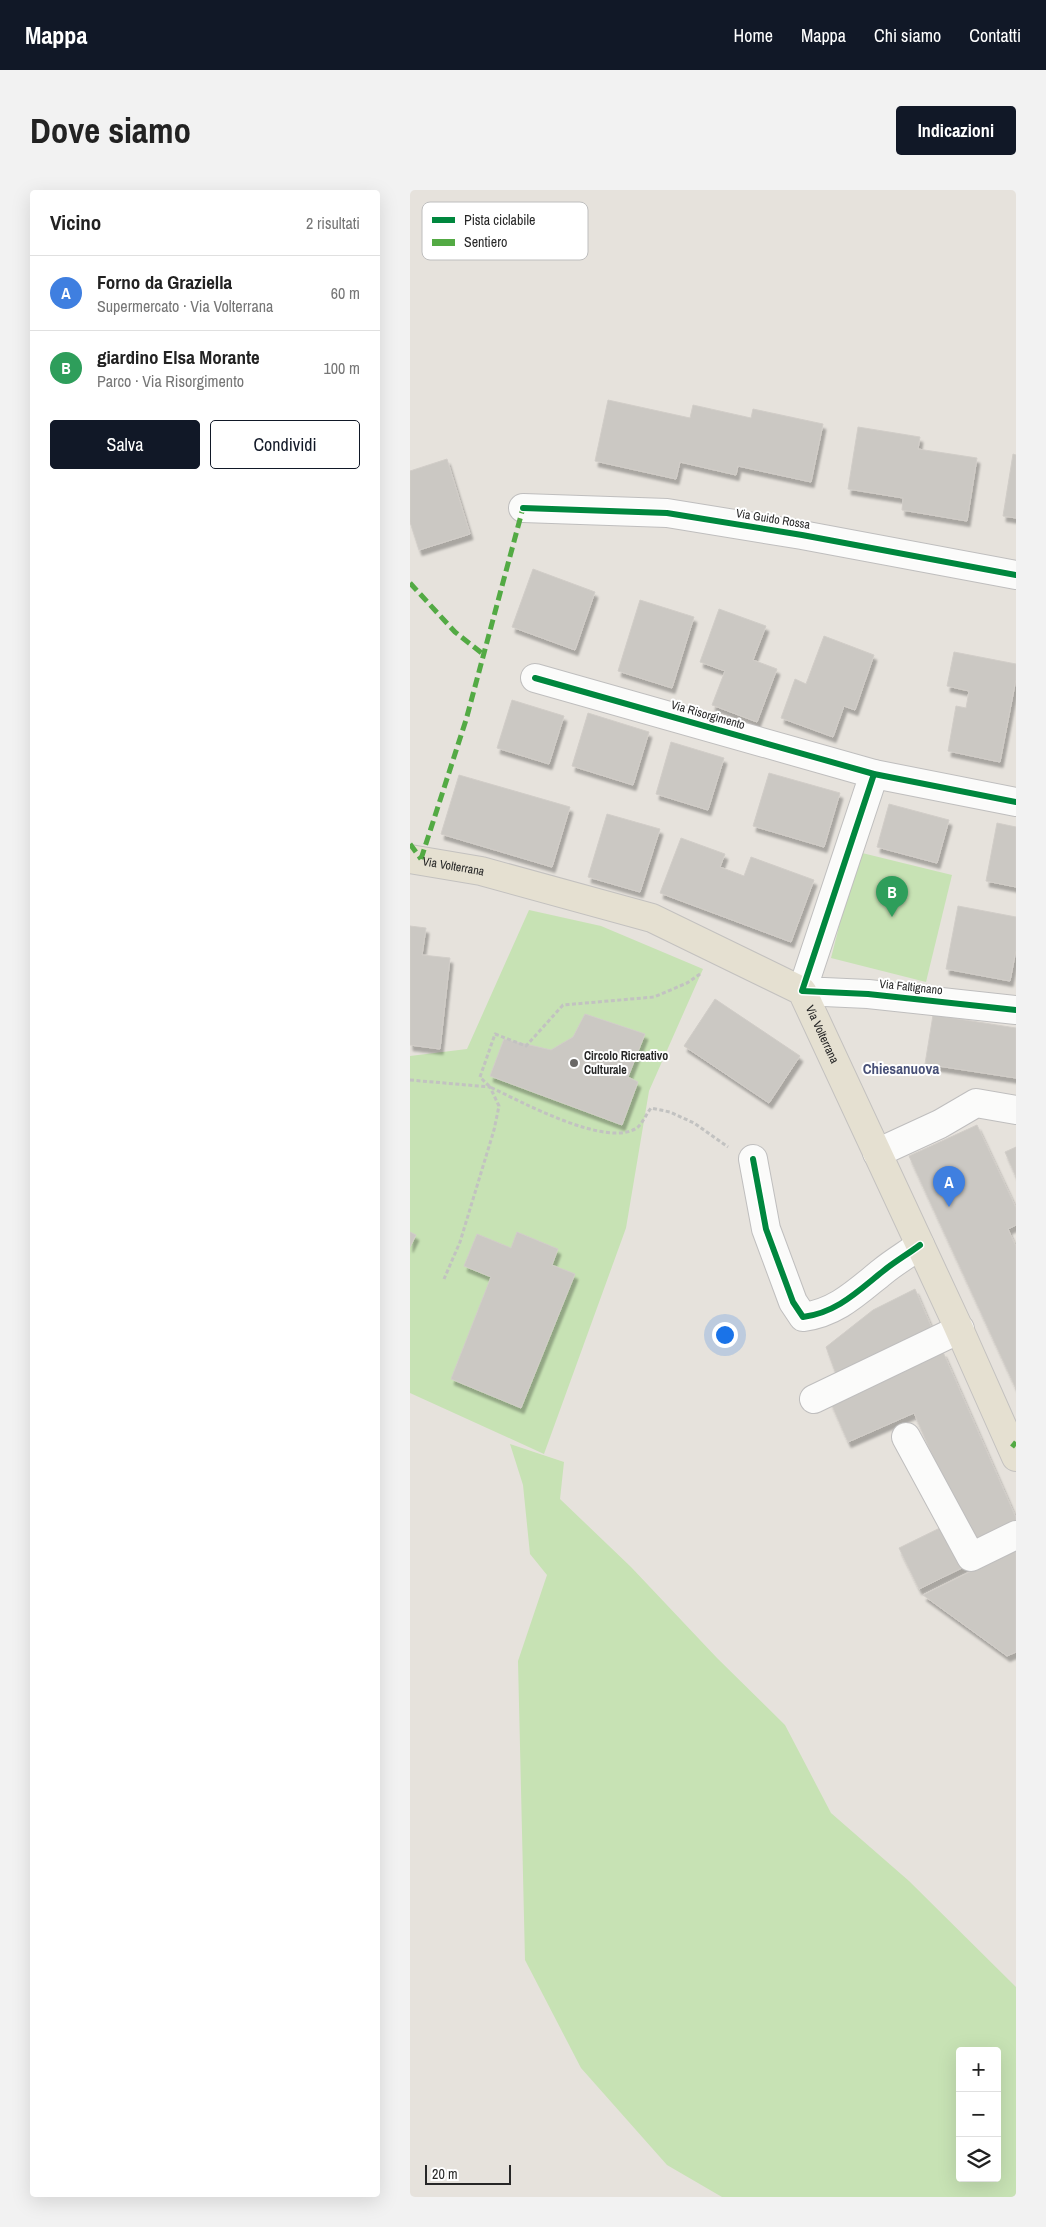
<!DOCTYPE html>
<html lang="it">
<head>
<meta charset="utf-8">
<style>
	:root { --surface:#fff; --page:#f2f2f2; --text:#222; --muted:#767676; --line:#e0e0e0; --accent:#111827 }
	body { margin:0; font-family:"Archivo Narrow",sans-serif; background:var(--page); color:var(--text) }
	.controls { position:absolute; right:15px; bottom:15px; display:grid; overflow:hidden; border-radius:5px; box-shadow:0 5px 20px #0002 }
	.controls button { width:45px; height:45px; display:grid; place-items:center; padding:0; border:0; border-bottom:1px solid var(--line); background:var(--surface); color:var(--text); font:25px sans-serif }
	.scale { position:absolute; left:15px; bottom:12px; width:86px; box-sizing:border-box; padding-left:5px; border:2px solid #272727; border-top:0; font-size:14px; line-height:18px; white-space:nowrap; color:#272727; -webkit-text-stroke:4px #fff; paint-order:stroke }
	.you { position:absolute; left:314px; top:1144px; width:18px; height:18px; margin:-12px; border:4px solid #fff; border-radius:50%; background:#1a73e8; box-shadow:0 0 0 8px #1a73e833 }
	.badge { display:grid; place-items:center; width:32px; height:32px; border-radius:50%; background:var(--accent); color:#fff; font-size:16px; font-weight:700 }
	.pin { position:absolute; translate:-50% -41px; filter:drop-shadow(0 1px 2px #0008) }
	.pin::after { content:''; position:absolute; top:26px; width:18px; height:15px; background:inherit; clip-path:polygon(0 0,100% 0,50% 100%) }
	.list { margin:0; padding:0; list-style:none }
	h2 { display:flex; justify-content:space-between; align-items:center; height:65px; margin:0; padding:0 20px; font-size:21px }
	h2 small { font-size:16px; font-weight:400; color:var(--muted) }
	.list li { display:grid; grid-template-columns:32px 1fr auto; gap:15px; align-items:center; box-sizing:border-box; height:75px; padding:0 20px; border-top:1px solid var(--line) }
	.list b { display:block; font-size:19px; white-space:nowrap }
	.list p { margin:0; font-size:16px; white-space:nowrap; color:var(--muted) }
	.list em { font-size:16px; font-style:normal; color:var(--muted) }
	.actions { display:flex; gap:10px; padding:15px 20px }
	.actions a { flex:1; padding:11px 0; border:1px solid var(--accent); border-radius:5px; text-align:center; font-size:18px; color:var(--accent) }
	.actions .main { background:var(--accent); color:#fff }
	.icon { flex:none; width:28px; height:28px; fill:none; stroke:currentColor; stroke-width:2; stroke-linecap:round; stroke-linejoin:round }
	.map { position:relative; flex:none; width:606px; height:2007px; overflow:hidden; border-radius:5px }
	header { display:flex; align-items:center; gap:30px; box-sizing:border-box; height:70px; padding:0 25px; background:var(--accent); color:#fff }
	header strong { font-size:24px }
	nav { display:flex; gap:28px; margin-inline-start:auto; font-size:18px }
	.intro { display:flex; align-items:center; justify-content:space-between; box-sizing:border-box; height:120px; padding:0 30px }
	h1 { margin:0; font-size:35px }
	.button { padding:12px 22px; border-radius:5px; background:var(--accent); color:#fff; font-size:18px; font-weight:700 }
	main { display:flex; gap:30px; padding:0 30px }
	aside { flex:1; background:var(--surface); border-radius:5px; box-shadow:0 5px 20px #0002 }
	.map>svg:first-child { display:block }
	.green { fill:#c7e2b4; fill-rule:evenodd }
	.building { fill:#cbc8c3; stroke:#d1cdc8; filter:url(#shadow) }
	.lines { fill:none; stroke-linecap:round; stroke-linejoin:round }
	.minor-casing { stroke:#bfbebe; stroke-width:30 }
	.major-casing { stroke:#c3c1bf; stroke-width:30 }
	.path { stroke:#c2c2c1; stroke-width:3; stroke-dasharray:4 2.5; stroke-linecap:butt }
	.minor { stroke:#fbfbfa; stroke-width:28 }
	.major { stroke:#e5e0d1; stroke-width:28 }
	.quiet { stroke:#53aa44; stroke-width:5; stroke-dasharray:10 5; stroke-linecap:butt }
	.cycleway-casing { stroke:#fff; stroke-width:9 }
	.cycleway { stroke:#00873e; stroke-width:6 }
	.poi-dot { fill:#6a6866; stroke:#fff; stroke-width:2 }
	.labels { text-anchor:middle; dominant-baseline:central; stroke-width:4; stroke-linejoin:round; paint-order:stroke }
	.street-label { font-size:12px; fill:#272727; stroke:#fff }
	.poi-label { font-size:12px; font-weight:bold; fill:#272727; stroke:#fff; text-anchor:start }
	.quarter-label { font-size:15px; font-weight:bold; fill:#485077; stroke:#fff }
	.key { fill:#fff; stroke:#bebebe; stroke-width:1 }
	.key-label { font-size:14px; fill:#272727 }
</style>
</head>
<body>
<header>
<strong>Mappa</strong>
<nav><a>Home</a><a>Mappa</a><a>Chi siamo</a><a>Contatti</a></nav>
</header>
<div class="intro"><h1>Dove siamo</h1><a class="button">Indicazioni</a></div>
<main>
<aside>
<h2>Vicino<small>2 risultati</small></h2>
<ul class="list">
<li><span class="badge" style="background:#3f7fe0">A</span><div><b>Forno da Graziella</b><p>Supermercato · Via Volterrana</p></div><em>60 m</em></li>
<li><span class="badge" style="background:#2e9e5b">B</span><div><b>giardino Elsa Morante</b><p>Parco · Via Risorgimento</p></div><em>100 m</em></li>
</ul>
<div class="actions"><a class="main">Salva</a><a>Condividi</a></div>
</aside>
<div class="map">
<svg width="606" height="2007" viewBox="0 0 606 2007">
	<defs>
		<filter id="shadow"><feDropShadow dx="3" dy="5.5" stdDeviation="1" flood-color="#0004"/></filter>
	</defs>
	<rect width="100%" height="100%" fill="#e6e2dc"/>
	<g class="green">
		<polygon points="448,662 542,685 516,792 421,768"/>
		<polygon points="119,720 191,736 293,779 239,901 216,1038 134,1264 0,1203 0,866 57,859"/>
		<path d="M100,1254L154,1272L150,1309L221,1377L307,1468L375,1535L421,1623L499,1691L606,1797V2007H312L257,1975L171,1878L115,1770L108,1471L137,1385L120,1364L113,1295ZM550,1861H587V1988H550Z"/>
	</g>
	<g class="building">
		<polygon points="198,210 280,228 283,215 341,228 343,219 413,234 401,292 328,276 326,285 270,272 266,289 185,271"/>
		<polygon points="448,237 510,247 508,259 567,268 557,331 492,320 493,308 438,299"/>
		<polygon points="603,264 606,265 606,328 593,326"/>
		<polygon points="37,269 60,344 9,360 0,332 0,281"/>
		<polygon points="123,379 185,402 165,460 102,437"/>
		<polygon points="230,410 284,427 262,498 208,481"/>
		<polygon points="309,419 356,436 343,470 367,479 347,532 302,515 315,481 290,472"/>
		<polygon points="414,446 464,465 445,520 434,516 423,547 371,528 385,489 396,494"/>
		<polygon points="544,462 606,474 606,489 590,572 538,561 546,516 556,518 559,501 537,496"/>
		<polygon points="102,510 154,526 139,574 87,558"/>
		<polygon points="178,523 239,542 223,595 162,576"/>
		<polygon points="261,552 314,568 298,620 246,604"/>
		<polygon points="359,583 430,603 414,657 343,636"/>
		<polygon points="49,585 160,617 142,677 31,644"/>
		<polygon points="479,614 539,630 527,673 467,657"/>
		<polygon points="197,624 250,639 230,702 178,687"/>
		<polygon points="587,633 606,637 606,697 576,691"/>
		<polygon points="271,648 315,664 310,677 334,686 341,667 404,690 381,752 250,703"/>
		<polygon points="548,716 606,727 606,760 600,791 536,779"/>
		<polygon points="0,736 16,738 12,765 40,768 30,859 0,855"/>
		<polygon points="305,809 390,866 359,913 274,856"/>
		<polygon points="175,824 235,844 218,887 228,892 212,935 80,886 94,849 141,860 163,847"/>
		<polygon points="523,825 606,838 606,888 515,874"/>
		<polygon points="567,935 606,1018 606,1035 598,1039 606,1057 606,1199 499,966"/>
		<polygon points="606,957 606,987 595,962"/>
		<polygon points="0,1042 6,1045 0,1057"/>
		<polygon points="107,1042 148,1059 142,1075 165,1084 111,1218 41,1189 81,1087 54,1076 67,1044 101,1058"/>
		<polygon points="505,1099 524,1143 427,1187 416,1157 463,1120"/>
		<polygon points="533,1162 606,1328 606,1338 562,1357 504,1223 438,1252 420,1211"/>
		<polygon points="538,1334 558,1375 509,1399 489,1358"/>
		<polygon points="606,1359 606,1462 597,1466 513,1405"/>
	</g>
	<g class="lines">
		<defs>
			<g id="minor">
				<polyline points="113,318 257,323 392,345 606,385"/>
				<polyline points="125,488 464,584 606,612"/>
				<polyline points="464,584 392,801 458,804 606,820"/>
				<polyline points="467,963 530,934 566,913 606,920"/>
				<path d="M343,969L356,1039L383,1112L393,1127C426,1123 447,1102 472,1082C484,1072 498,1064 510,1055"/>
				<polyline points="404,1209 550,1139"/>
				<polyline points="496,1247 561,1367 606,1345"/>
			</g>
			<g id="major">
				<path id="s1" d="M0,669L71,681L242,728L392,801L546,1132L606,1267"/>
			</g>
		</defs>
		<use href="#minor" class="minor-casing"/>
		<use href="#major" class="major-casing"/>
		<g class="path">
			<path d="M290,784L277,793L244,807L153,815L116,856L85,844L70,887L80,897C110,911 199,960 228,937C233,932 237,923 241,918L260,922L284,933L318,957"/>
			<polyline points="0,890 80,897 89,916 84,940 50,1052 34,1089"/>
		</g>
		<use href="#minor" class="minor"/>
		<use href="#major" class="major"/>
		<g class="quiet">
			<polyline points="0,393 45,442 73,464"/>
			<polyline points="0,654 11,669"/>
			<polyline points="11,669 56,530 113,318"/>
			<polyline points="602,1257 606,1252"/>
		</g>
		<defs>
			<g id="cycleway">
				<polyline points="113,318 257,323 392,345 606,385"/>
				<polyline points="125,488 464,584 606,612"/>
				<polyline points="464,584 392,801 458,804 606,820"/>
				<path d="M343,969L356,1039L383,1112L393,1127C426,1123 447,1102 472,1082C484,1072 498,1064 510,1055"/>
			</g>
		</defs>
		<use href="#cycleway" class="cycleway-casing"/>
		<use href="#cycleway" class="cycleway"/>
	</g>
	<circle class="poi-dot" cx="164" cy="873" r="5"/>
	<g class="labels">
		<g class="street-label">
			<text transform="translate(363 329) rotate(9)">Via Guido Rossa</text>
			<text transform="translate(298 525) rotate(16)">Via Risorgimento</text>
			<text stroke="none"><textPath href="#s1" startOffset="44">Via Volterrana</textPath></text>
			<text transform="translate(501 797) rotate(6)">Via Faltignano</text>
			<text stroke="none"><textPath href="#s1" startOffset="464">Via Volterrana</textPath></text>
		</g>
		<g class="poi-label">
			<text x="174" y="866">Circolo Ricreativo<tspan x="174" dy="14">Culturale</tspan></text>
		</g>
		<g class="quarter-label">
			<text x="491" y="878">Chiesanuova</text>
		</g>
	</g>
	<rect x="12" y="12" width="166" height="58" rx="8" class="key"/>
	<rect x="22" y="27" width="23" height="6" fill="#00873e"/>
	<rect x="22" y="49" width="23" height="7" fill="#53aa44"/>
	<g class="key-label">
		<text x="54" y="35">Pista ciclabile</text>
		<text x="54" y="57">Sentiero</text>
	</g>
</svg>
<div class="controls">
<button>+</button>
<button>−</button>
<button><svg class="icon" aria-label="layers" viewBox="0 0 24 24"><path d="M12 4l9 5-9 5-9-5zM3 14l9 5 9-5"/></svg></button>
</div>
<div class="scale">20 m</div>
<div class="you"></div>
<div class="pin badge" style="left:539px;top:1017px;background:#3f7fe0">A</div>
<div class="pin badge" style="left:482px;top:727px;background:#2e9e5b">B</div>
</div>
</main>
</body>
</html>
